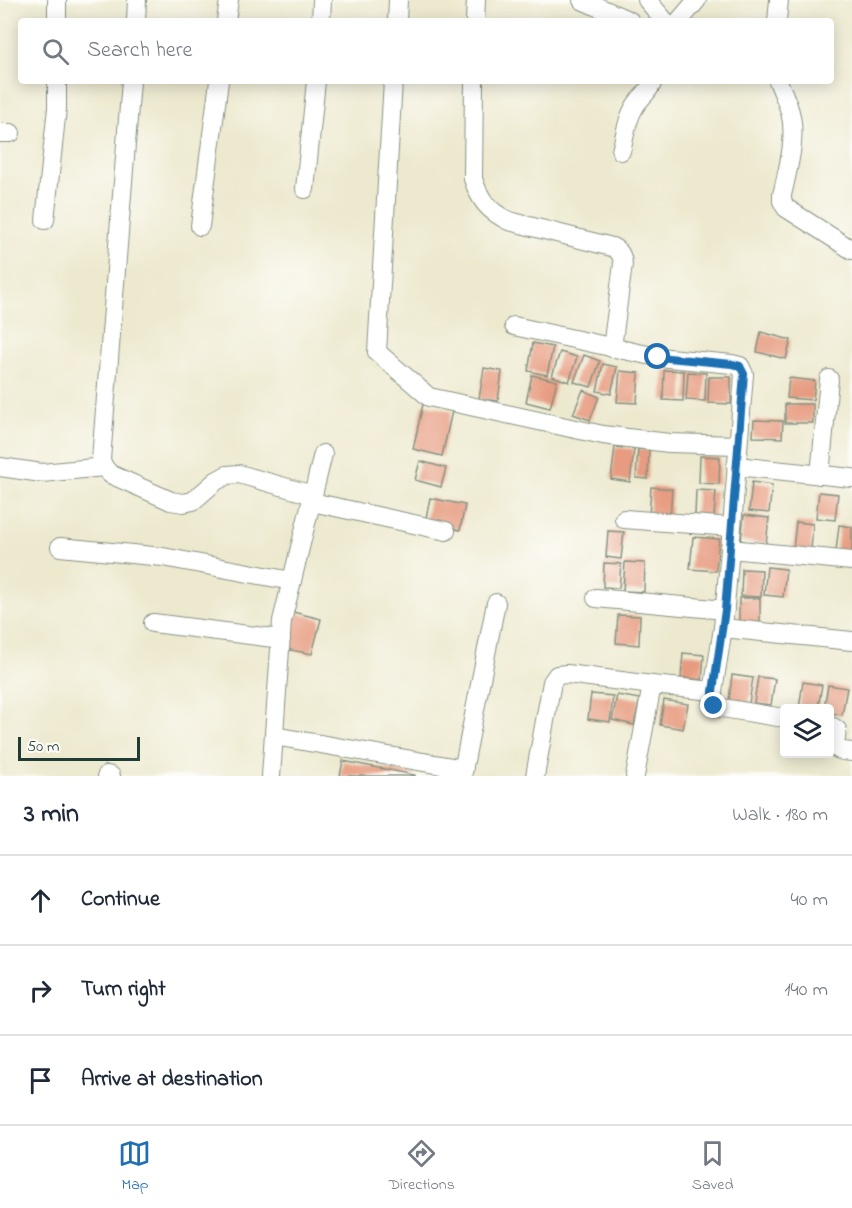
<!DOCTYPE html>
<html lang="en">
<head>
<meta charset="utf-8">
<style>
	:root { --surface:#fff; --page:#f6f6f7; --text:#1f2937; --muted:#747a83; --line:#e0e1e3; --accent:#1f6fb2 }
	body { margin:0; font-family:"Indie Flower",sans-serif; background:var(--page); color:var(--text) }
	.controls { position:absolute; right:18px; bottom:18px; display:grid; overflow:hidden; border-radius:6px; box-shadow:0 3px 15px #0003 }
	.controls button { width:54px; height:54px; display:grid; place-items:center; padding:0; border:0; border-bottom:2px solid var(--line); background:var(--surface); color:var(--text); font:30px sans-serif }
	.scale { position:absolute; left:18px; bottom:15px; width:122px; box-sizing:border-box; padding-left:6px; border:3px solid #1f3d34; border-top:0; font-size:16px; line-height:21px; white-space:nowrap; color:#1f3d34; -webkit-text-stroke:4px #fdfcf7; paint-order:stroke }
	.stop { position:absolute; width:18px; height:18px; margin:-14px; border:4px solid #1f6fb2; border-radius:50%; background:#fff }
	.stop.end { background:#1f6fb2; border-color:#fff; box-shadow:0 2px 6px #0008 }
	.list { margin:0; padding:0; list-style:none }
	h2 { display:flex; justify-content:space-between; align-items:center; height:78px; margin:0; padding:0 24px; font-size:26px }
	h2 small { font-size:20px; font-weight:400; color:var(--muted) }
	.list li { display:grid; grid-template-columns:39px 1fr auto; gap:18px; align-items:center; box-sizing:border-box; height:90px; padding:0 24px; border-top:2px solid var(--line) }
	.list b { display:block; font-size:22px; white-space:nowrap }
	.list em { font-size:20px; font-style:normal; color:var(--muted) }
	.icon { flex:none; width:33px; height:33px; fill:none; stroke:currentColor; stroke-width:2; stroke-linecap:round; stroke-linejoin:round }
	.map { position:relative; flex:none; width:852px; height:776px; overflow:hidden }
	.search { position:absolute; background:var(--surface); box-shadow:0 3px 15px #0003; left:18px; right:18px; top:18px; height:66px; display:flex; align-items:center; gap:15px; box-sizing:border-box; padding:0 21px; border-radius:6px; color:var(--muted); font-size:22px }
	.sheet { height:348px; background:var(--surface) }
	nav { display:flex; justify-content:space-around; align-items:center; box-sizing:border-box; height:84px; border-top:2px solid var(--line); background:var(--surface); font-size:16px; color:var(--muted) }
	nav a { display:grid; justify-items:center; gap:3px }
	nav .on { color:var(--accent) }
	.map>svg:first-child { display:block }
	.building { fill:#e79b80 }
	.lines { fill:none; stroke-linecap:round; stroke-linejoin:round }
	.minor-casing { stroke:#869382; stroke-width:20 }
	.minor { stroke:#fff; stroke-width:18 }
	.route { stroke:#1f6fb2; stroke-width:8 }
</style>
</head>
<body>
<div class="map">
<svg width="852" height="776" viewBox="0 0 852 776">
	<rect width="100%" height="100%" fill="#fdfcf7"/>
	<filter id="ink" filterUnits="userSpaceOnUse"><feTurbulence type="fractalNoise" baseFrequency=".0167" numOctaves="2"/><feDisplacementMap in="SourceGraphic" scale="12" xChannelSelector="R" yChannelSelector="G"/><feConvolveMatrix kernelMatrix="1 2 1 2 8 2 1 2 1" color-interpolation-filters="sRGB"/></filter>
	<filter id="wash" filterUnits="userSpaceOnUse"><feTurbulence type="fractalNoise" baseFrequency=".008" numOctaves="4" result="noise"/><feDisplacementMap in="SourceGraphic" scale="24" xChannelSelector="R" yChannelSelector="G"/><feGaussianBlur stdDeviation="1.35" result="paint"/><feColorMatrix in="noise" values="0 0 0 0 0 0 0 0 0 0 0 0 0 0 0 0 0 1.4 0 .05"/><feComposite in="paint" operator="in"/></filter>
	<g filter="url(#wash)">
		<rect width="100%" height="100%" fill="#ede9cf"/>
		<g id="blocks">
			<g class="building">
				<polygon points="761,332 791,340 786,359 757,352"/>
				<polygon points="533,343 553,347 547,375 528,371"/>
				<polygon points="560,352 577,357 569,382 552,376"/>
				<polygon points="584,355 600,361 591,387 574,382"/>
				<polygon points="603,364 617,367 611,394 597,391"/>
				<polygon points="484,368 502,371 498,401 479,399"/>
				<polygon points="664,370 684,371 683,401 663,400"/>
				<polygon points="620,371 639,373 637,403 617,402"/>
				<polygon points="688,372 706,373 705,401 686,400"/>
				<polygon points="532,375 557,381 550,408 526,402"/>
				<polygon points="709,377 731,377 731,404 708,403"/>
				<polygon points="789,378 815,381 813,400 787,398"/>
				<polygon points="583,390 599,397 590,420 573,414"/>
				<polygon points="423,404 452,411 442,456 413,449"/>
				<rect x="785" y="404" width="28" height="19"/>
				<polygon points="754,420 783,421 782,438 753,437"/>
				<polygon points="615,447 634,449 630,482 611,479"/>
				<polygon points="638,449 649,450 648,479 636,478"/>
				<polygon points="700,456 720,457 719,484 699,483"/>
				<polygon points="420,461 446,468 441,487 415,480"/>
				<polygon points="752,482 772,485 769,513 749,511"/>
				<polygon points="651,487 672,489 670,519 649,517"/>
				<polygon points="696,490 716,491 714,517 695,515"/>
				<polygon points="819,492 838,494 835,520 816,518"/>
				<polygon points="430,498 465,505 460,530 425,523"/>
				<polygon points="744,515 769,518 766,544 741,541"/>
				<polygon points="796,522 813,524 811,551 793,549"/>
				<polygon points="839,525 852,527 852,553 836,551"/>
				<polygon points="608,531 624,532 621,559 606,557"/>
				<polygon points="693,537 719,539 716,571 690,569"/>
				<polygon points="625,562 645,563 644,592 623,591"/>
				<polygon points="604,563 621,564 619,588 603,587"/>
				<polygon points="767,567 786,569 783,597 764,595"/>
				<polygon points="742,569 762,570 761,597 741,596"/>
				<rect x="739" y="598" width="21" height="29"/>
				<polygon points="293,612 321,619 312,654 285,649"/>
				<polygon points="618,615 640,616 639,645 616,643"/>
				<polygon points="683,653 704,655 702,680 681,678"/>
				<polygon points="732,675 753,678 749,703 729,700"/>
				<polygon points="758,677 775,679 771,705 754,703"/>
				<polygon points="803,682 822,685 818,708 799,708"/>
				<polygon points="828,685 847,688 842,715 830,713 830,708 824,708"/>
				<polygon points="591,694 613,696 610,722 588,719"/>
				<polygon points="617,695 640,699 634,725 612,720"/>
				<polygon points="664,700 688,704 683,729 660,725"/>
				<polygon points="343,761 415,775 415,776 340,776"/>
			</g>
		</g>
	</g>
	<g filter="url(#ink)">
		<use href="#blocks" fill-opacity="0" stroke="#869382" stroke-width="1.5"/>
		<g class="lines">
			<defs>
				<g id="minor">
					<polyline points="57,0 57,21"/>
					<polyline points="582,0 630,21"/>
					<polyline points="647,0 665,21"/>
					<polyline points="136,21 137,0"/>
					<polyline points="226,21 229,0"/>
					<polyline points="321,21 322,0"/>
					<polyline points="397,21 398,0"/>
					<polyline points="475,21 476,0"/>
					<polyline points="679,21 697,0"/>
					<polyline points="777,21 779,0"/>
					<polyline points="131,81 101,460 104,467 110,474 171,501 183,503 193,501 216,481 227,475 239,474 313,495"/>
					<polyline points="393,81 377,352 429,397 603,435 669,443 738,445"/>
					<path d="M474,81L473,179C480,200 488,211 509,221L612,247C620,251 622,255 623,264L612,348"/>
					<path d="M778,81C782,91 787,101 790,112C797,137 788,169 782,195V201L786,208L852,250"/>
					<polyline points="0,133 11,133"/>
					<path d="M621,151C625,137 626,121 634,108C639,98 649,93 653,81"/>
					<polyline points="305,189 316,81"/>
					<polyline points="45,220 57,108 57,81"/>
					<polyline points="200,226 219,81"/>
					<polyline points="514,326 638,353 658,357 732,364 740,366 744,374 732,527"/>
					<polyline points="736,466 852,478"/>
					<polyline points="0,467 42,473 104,467"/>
					<polyline points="820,475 829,379"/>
					<polyline points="312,502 446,531"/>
					<polyline points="624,519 732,527 723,628 713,691 652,685 635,776"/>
					<polyline points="60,547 163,557 292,581"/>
					<polyline points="730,549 852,561"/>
					<polyline points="596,598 725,610"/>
					<polyline points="153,623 281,639"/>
					<polyline points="723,628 852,641"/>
					<polyline points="713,691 713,703 716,707 784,718"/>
					<path d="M830,726L833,727L837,730L835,746C839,752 845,751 852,752"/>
					<polyline points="274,736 464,769"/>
					<polyline points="107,775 111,776"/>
					<polyline points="271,776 282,621 323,454"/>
					<polyline points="462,776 496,603"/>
					<polyline points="535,776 552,682 557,675 567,674 652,685"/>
				</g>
			</defs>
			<use href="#minor" class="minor-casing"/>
			<use href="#minor" class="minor"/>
		</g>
	</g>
	<g class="lines" filter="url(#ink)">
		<polyline class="route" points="658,357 732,364 740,366 744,374 725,610 713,691 713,703 714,706"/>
	</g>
</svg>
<div class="controls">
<button><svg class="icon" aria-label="layers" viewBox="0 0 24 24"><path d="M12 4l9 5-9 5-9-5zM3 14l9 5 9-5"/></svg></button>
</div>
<div class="scale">50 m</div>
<div class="stop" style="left:658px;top:357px"></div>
<div class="stop end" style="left:714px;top:706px"></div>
<div class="search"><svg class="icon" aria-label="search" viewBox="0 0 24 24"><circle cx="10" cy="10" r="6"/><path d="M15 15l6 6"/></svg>Search here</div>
</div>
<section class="sheet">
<h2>3 min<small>Walk · 180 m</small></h2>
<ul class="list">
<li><svg class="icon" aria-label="ahead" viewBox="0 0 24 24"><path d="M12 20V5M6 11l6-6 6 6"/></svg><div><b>Continue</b></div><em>40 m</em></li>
<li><svg class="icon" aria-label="right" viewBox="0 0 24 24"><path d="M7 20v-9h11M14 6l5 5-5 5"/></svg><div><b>Turn right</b></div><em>140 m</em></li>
<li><svg class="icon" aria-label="arrive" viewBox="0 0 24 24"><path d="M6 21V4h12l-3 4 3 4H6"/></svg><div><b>Arrive at destination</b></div></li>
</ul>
</section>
<nav>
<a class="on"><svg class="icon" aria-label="map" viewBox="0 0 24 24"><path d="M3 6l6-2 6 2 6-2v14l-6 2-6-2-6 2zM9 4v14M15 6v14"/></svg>Map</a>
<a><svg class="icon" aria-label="directions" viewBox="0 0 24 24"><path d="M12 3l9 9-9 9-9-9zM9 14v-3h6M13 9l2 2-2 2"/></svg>Directions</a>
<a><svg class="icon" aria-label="saved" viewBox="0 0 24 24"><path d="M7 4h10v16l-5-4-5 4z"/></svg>Saved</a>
</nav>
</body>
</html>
